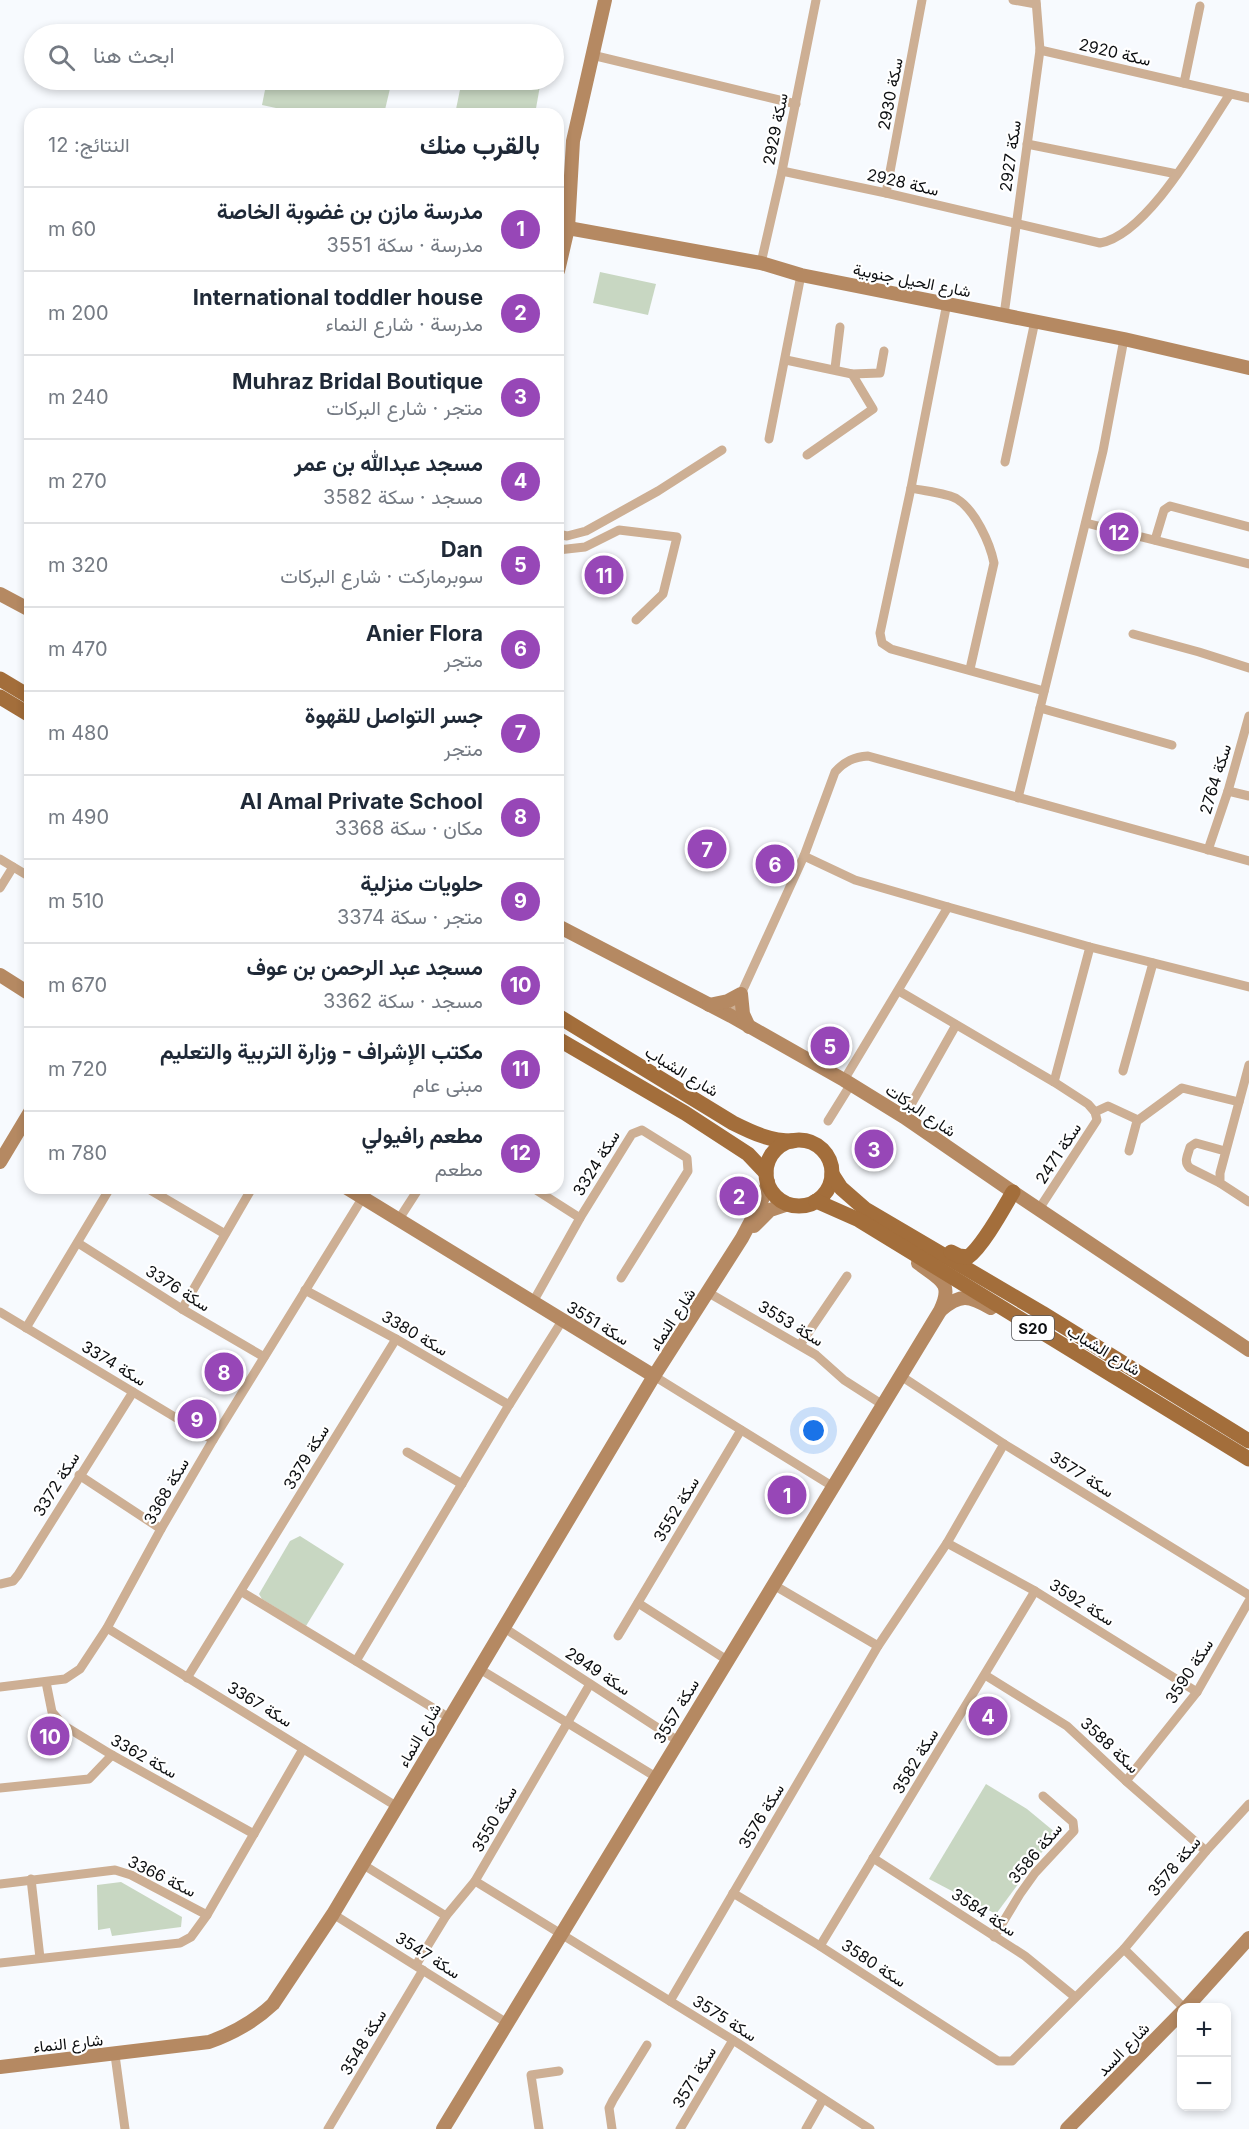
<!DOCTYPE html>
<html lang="ar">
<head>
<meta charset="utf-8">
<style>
	:root { --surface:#fff; --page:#f2f2f3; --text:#1f2937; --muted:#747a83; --line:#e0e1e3; --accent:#9747b7 }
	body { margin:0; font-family:Inter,Vazirmatn,sans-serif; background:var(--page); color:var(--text); direction:rtl }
	.controls { position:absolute; right:18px; bottom:18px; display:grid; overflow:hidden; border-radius:12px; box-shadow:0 3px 9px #0003 }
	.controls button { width:54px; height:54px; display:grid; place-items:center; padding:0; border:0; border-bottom:2px solid var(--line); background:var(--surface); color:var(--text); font:30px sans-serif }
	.you { position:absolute; left:814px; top:1431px; width:21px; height:21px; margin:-15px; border:4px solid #fff; border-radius:50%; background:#1a73e8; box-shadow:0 0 0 9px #1a73e833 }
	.badge { display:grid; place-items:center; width:39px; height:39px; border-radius:50%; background:var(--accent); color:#fff; font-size:20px; font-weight:700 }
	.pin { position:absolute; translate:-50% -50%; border:3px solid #fff; box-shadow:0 2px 6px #0006 }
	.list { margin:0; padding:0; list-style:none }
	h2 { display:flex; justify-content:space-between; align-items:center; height:78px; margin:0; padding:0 24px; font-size:26px }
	h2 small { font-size:20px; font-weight:400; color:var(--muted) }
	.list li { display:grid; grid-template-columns:39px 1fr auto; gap:18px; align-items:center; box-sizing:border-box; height:84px; padding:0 24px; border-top:2px solid var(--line) }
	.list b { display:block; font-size:22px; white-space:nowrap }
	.list p { margin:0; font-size:20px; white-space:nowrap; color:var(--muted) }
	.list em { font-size:20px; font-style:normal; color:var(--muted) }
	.icon { flex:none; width:33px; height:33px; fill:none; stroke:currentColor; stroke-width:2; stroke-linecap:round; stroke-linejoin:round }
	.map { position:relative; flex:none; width:1249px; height:2129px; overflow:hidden; direction:ltr }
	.search { position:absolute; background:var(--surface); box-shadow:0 3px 9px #0003; left:24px; top:24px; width:540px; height:66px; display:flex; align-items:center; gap:15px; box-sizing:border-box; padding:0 21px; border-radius:33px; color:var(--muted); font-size:22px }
	.panel { position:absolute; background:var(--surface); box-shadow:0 3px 9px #0003; left:24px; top:108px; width:540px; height:1086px; border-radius:18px; direction:rtl }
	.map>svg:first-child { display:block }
	.green { fill:#c8d7c2 }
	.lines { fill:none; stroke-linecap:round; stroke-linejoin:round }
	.street { stroke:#cdaf94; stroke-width:9 }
	.secondary { stroke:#b58962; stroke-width:14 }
	.primary { stroke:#a36e3b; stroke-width:15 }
	.labels { text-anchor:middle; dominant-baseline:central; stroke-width:4.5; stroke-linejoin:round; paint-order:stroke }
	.shield { fill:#fff; stroke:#555658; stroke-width:1.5 }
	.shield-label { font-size:15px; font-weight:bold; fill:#0c0e10 }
	.street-label { font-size:16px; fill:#0c0e10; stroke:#fff }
</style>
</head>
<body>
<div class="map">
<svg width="1249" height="2129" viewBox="0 0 1249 2129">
	<rect width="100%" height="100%" fill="#f7fafe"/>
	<g class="green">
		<polygon points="267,80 392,80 384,114 304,114 262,105"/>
		<polygon points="462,80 541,80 535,114 455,114"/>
		<polygon points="600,272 656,284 648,315 593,303"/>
		<polygon points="300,1536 344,1564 306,1626 262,1599 259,1594 290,1541"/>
		<polygon points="986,1784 1027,1809 1056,1833 996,1914 929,1879"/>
		<polygon points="121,1882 182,1917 181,1927 112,1936 110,1928 98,1930 97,1885"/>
	</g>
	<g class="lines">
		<g class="street">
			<polyline points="1013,0 1036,4"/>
			<polyline points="1040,50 1249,98"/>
			<polyline points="592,55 796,104"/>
			<polyline points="1184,83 1200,6"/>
			<polyline points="1027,144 1177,174"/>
			<path d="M782,171L886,193L1100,243C1148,235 1203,134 1230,94"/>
			<polyline points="886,193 922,0"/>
			<polyline points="761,263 782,171 816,0"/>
			<polyline points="947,303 911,488 880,633 882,643 891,649 1044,691"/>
			<polyline points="1004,315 1040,50 1036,0"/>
			<polyline points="786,360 852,374 880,373 884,351"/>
			<polyline points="835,368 840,327"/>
			<polyline points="769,439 801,275"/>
			<polyline points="807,455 873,409 852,374"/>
			<polyline points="1005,462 1035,321"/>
			<path d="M911,488C923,491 948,493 957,499C975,510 990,543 994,563L970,669"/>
			<polyline points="1086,523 1249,564"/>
			<polyline points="558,534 567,536 586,531 658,491 722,450"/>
			<polyline points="1155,540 1164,510 1170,506 1249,527"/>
			<polyline points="558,550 585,547 619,530 677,537 663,594 636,620"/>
			<polyline points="1133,634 1199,652 1249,668"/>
			<polyline points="1040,708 1172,745"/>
			<polyline points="1228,791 1249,796"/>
			<polyline points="1018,798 1103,451 1124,339"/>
			<polyline points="1208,850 1228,791 1249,716"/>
			<polyline points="804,856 855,880 948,907 1090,947 1249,987"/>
			<polyline points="0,859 30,877"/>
			<polyline points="0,888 13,867"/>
			<polyline points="899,991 1054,1082 1088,1104 1095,1112"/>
			<path d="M731,1016L804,856L835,772C845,761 854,757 868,756L1249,861"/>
			<polyline points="1249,1065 1220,1173 1220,1183 1249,1202"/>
			<polyline points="1123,1071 1153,963"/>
			<polyline points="844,1080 948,907"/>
			<polyline points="1054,1082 1090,947"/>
			<polyline points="1095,1112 1108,1106 1136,1119 1137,1121 1129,1151"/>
			<polyline points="904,1117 956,1025"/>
			<polyline points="828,1121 851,1084"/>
			<polyline points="1137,1121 1182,1088 1239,1102"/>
			<path d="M1220,1183L1190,1168C1183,1162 1188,1155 1190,1147L1196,1143L1225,1151"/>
			<polyline points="147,1188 225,1234"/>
			<polyline points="533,1188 580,1218"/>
			<polyline points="1039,1209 1097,1120 1095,1112"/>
			<polyline points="399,1219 419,1188"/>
			<polyline points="78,1243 182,1309 264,1357"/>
			<polyline points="305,1290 396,1339 509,1405"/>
			<polyline points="709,1293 816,1355 844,1380 883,1405"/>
			<polyline points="533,1302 580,1218 632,1134 642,1130 687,1158 688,1171 621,1278"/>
			<polyline points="182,1309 252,1188"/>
			<polyline points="0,1312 213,1440"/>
			<polyline points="26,1328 110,1188"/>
			<polyline points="800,1345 847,1276"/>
			<polyline points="654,1376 832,1486"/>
			<polyline points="901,1376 1004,1444 1249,1595"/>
			<polyline points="407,1452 462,1484"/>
			<polyline points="79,1475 161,1529"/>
			<polyline points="947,1543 1035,1591 1197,1692"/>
			<polyline points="0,1584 13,1581 18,1575 133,1392"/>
			<polyline points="772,1584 878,1646"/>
			<polyline points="242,1592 448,1717"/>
			<polyline points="638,1603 727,1660"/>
			<polyline points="503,1627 678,1741"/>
			<polyline points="107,1628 396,1806"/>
			<polyline points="618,1636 741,1430"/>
			<polyline points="356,1661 509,1405 562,1321"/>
			<polyline points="478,1668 656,1777"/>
			<polyline points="985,1675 1067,1726 1126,1781 1206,1851"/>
			<polyline points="187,1678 396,1339"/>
			<polyline points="46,1682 52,1712 63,1725 112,1755 254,1834"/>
			<polyline points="0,1687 65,1679 80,1669 107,1628 161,1529 213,1440 363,1197"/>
			<polyline points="1126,1781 1197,1692 1249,1601"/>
			<polyline points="0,1788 89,1779 112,1755"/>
			<polyline points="873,1858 1025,1956 1075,1997"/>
			<polyline points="362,1864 446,1916"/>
			<polyline points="31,1879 40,1958"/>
			<polyline points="475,1881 733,2040 870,2129"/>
			<polyline points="0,1884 115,1870 131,1875 207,1915"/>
			<polyline points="733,1893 820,1946 998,2061 1012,2061 1124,1949 1206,1851 1249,1804"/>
			<polyline points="333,1914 507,2023"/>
			<polyline points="994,1937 1020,1894 1035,1873 1074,1831 1073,1822 1043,1796"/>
			<polyline points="820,1946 1035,1591"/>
			<polyline points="1124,1949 1184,2008"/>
			<polyline points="0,1963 180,1943 191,1937 207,1915 303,1749"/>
			<polyline points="416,1965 446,1916 475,1881 590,1684"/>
			<polyline points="670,2001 878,1646 947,1543 1004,1444"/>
			<polyline points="115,2055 125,2129"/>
			<polyline points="328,2129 423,1970"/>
			<polyline points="539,2129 531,2075 559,2071"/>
			<polyline points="612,2129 609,2108 613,2100 647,2045"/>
			<polyline points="680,2129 733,2040"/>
			<polyline points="806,2129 823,2099"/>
		</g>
		<g class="secondary">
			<polyline points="568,228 761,263 801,275 1124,339 1249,368"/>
			<polyline points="558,271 568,228 573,141 605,0"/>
			<polyline points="0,594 30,610"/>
			<polyline points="558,926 731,1016 844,1080 904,1117 1013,1192 1249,1350"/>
			<polyline points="0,975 30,994"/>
			<polyline points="709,1005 728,1001 741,994 743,1014 749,1027"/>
			<polyline points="0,1162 30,1112"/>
			<polyline points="347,1188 654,1376"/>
			<polyline points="754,1226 770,1210 788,1204"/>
			<path d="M941,1310C961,1293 969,1296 991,1308"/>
			<polyline points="1186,2008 1249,1938"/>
			<path d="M0,2067L209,2042C234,2033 254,2022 273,2004L333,1914L654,1376L742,1238L762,1200L768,1182"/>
			<path d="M443,2129L940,1311C954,1282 940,1280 918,1263"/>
			<polyline points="1067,2129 1182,2012"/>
		</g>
		<g class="primary">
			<polyline points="0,679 30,697"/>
			<polyline points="0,697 30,715"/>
			<path d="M558,1016L733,1123C753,1133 770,1141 793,1141"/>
			<polyline points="558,1039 685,1113 748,1154 766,1173"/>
			<circle cx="799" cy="1173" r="33"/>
			<polyline points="832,1174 841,1188 865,1209 1042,1313 1249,1441"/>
			<polyline points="816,1201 859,1220 1249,1459"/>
			<path d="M951,1252L959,1256L968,1257C983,1246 1003,1209 1013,1192"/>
		</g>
	</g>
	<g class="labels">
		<rect class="shield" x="1012" y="1316" width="42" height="24" rx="4.5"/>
		<g class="shield-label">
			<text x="1033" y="1328">S20</text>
		</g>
		<g class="street-label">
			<text transform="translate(1115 52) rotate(13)">سكة 2920</text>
			<text transform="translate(890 94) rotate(-79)">سكة 2930</text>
			<text transform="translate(775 129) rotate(-79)">سكة 2929</text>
			<text transform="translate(1010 156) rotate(-82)">سكة 2927</text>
			<text transform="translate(903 182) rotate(13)">سكة 2928</text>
			<text transform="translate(912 280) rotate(11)">شارع الحيل جنوبية</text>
			<text transform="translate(1215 779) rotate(-73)">سكة 2764</text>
			<text transform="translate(682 1071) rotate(31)">شارع الشباب</text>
			<text transform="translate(921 1110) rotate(34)">شارع البركات</text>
			<text transform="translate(1058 1153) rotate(-57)">سكة 2471</text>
			<text transform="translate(596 1163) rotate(-58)">سكة 3324</text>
			<text transform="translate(178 1288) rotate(32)">سكة 3376</text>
			<text transform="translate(672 1319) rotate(-57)">شارع النماء</text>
			<text transform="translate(598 1323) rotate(31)">سكة 3551</text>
			<text transform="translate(791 1323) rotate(31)">سكة 3553</text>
			<text transform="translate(415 1333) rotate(30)">سكة 3380</text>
			<text transform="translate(1104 1350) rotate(31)">شارع الشباب</text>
			<text transform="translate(114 1363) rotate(31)">سكة 3374</text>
			<text transform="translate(306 1457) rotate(-59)">سكة 3379</text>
			<text transform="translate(1082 1474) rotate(32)">سكة 3577</text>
			<text transform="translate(56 1484) rotate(-58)">سكة 3372</text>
			<text transform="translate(166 1491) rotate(-60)">سكة 3368</text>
			<text transform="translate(676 1509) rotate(-59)">سكة 3552</text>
			<text transform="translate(1082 1602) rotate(32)">سكة 3592</text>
			<text transform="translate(598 1671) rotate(33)">سكة 2949</text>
			<text transform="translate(1189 1671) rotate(-57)">سكة 3590</text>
			<text transform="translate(260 1704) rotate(31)">سكة 3367</text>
			<text transform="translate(676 1711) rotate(-59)">سكة 3557</text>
			<text transform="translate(419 1735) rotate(-60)">شارع النماء</text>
			<text transform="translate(1110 1745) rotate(43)">سكة 3588</text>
			<text transform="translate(144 1756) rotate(29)">سكة 3362</text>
			<text transform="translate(915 1761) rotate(-59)">سكة 3582</text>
			<text transform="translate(761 1816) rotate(-59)">سكة 3576</text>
			<text transform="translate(494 1819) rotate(-60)">سكة 3550</text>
			<text transform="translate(1035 1853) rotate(-50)">سكة 3586</text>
			<text transform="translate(1174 1866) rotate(-50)">سكة 3578</text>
			<text transform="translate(162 1876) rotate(26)">سكة 3366</text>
			<text transform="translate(984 1912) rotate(33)">سكة 3584</text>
			<text transform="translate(428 1955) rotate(32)">سكة 3547</text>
			<text transform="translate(874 1963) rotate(33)">سكة 3580</text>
			<text transform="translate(725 2018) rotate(32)">سكة 3575</text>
			<text transform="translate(363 2042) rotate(-59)">سكة 3548</text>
			<text transform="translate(68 2043) rotate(-6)">شارع النماء</text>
			<text transform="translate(1123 2049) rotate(-46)">شارع السد</text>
			<text transform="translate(694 2077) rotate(-59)">سكة 3571</text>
		</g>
	</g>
</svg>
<div class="controls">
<button>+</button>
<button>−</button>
</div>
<div class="you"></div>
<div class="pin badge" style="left:787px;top:1495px">1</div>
<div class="pin badge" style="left:739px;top:1196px">2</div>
<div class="pin badge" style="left:874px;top:1149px">3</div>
<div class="pin badge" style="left:988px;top:1716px">4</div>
<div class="pin badge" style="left:830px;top:1046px">5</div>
<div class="pin badge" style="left:775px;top:864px">6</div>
<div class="pin badge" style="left:707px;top:849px">7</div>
<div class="pin badge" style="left:224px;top:1372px">8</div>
<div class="pin badge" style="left:197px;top:1419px">9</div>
<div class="pin badge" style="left:50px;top:1736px">10</div>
<div class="pin badge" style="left:604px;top:575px">11</div>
<div class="pin badge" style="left:1119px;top:532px">12</div>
<div class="search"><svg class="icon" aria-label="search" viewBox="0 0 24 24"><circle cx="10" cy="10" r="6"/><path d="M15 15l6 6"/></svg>ابحث هنا</div>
<section class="panel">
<h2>بالقرب منك<small>النتائج: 12</small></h2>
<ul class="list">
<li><span class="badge">1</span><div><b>مدرسة مازن بن غضوبة الخاصة</b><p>مدرسة · سكة 3551</p></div><em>60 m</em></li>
<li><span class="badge">2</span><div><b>International toddler house</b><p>مدرسة · شارع النماء</p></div><em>200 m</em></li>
<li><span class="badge">3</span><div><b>Muhraz Bridal Boutique</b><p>متجر · شارع البركات</p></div><em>240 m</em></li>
<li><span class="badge">4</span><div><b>مسجد عبدالله بن عمر</b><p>مسجد · سكة 3582</p></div><em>270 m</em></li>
<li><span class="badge">5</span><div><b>Dan</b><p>سوبرماركت · شارع البركات</p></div><em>320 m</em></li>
<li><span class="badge">6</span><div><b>Anier Flora</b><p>متجر</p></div><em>470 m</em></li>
<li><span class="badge">7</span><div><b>جسر التواصل للقهوة</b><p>متجر</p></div><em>480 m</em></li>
<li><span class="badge">8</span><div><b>Al Amal Private School</b><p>مكان · سكة 3368</p></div><em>490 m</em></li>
<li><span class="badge">9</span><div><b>حلويات منزلية</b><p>متجر · سكة 3374</p></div><em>510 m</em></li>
<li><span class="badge">10</span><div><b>مسجد عبد الرحمن بن عوف</b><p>مسجد · سكة 3362</p></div><em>670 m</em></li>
<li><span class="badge">11</span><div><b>مكتب الإشراف - وزارة التربية والتعليم</b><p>مبنى عام</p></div><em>720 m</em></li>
<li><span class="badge">12</span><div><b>مطعم رافيولي</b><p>مطعم</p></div><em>780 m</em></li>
</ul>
</section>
</div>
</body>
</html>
